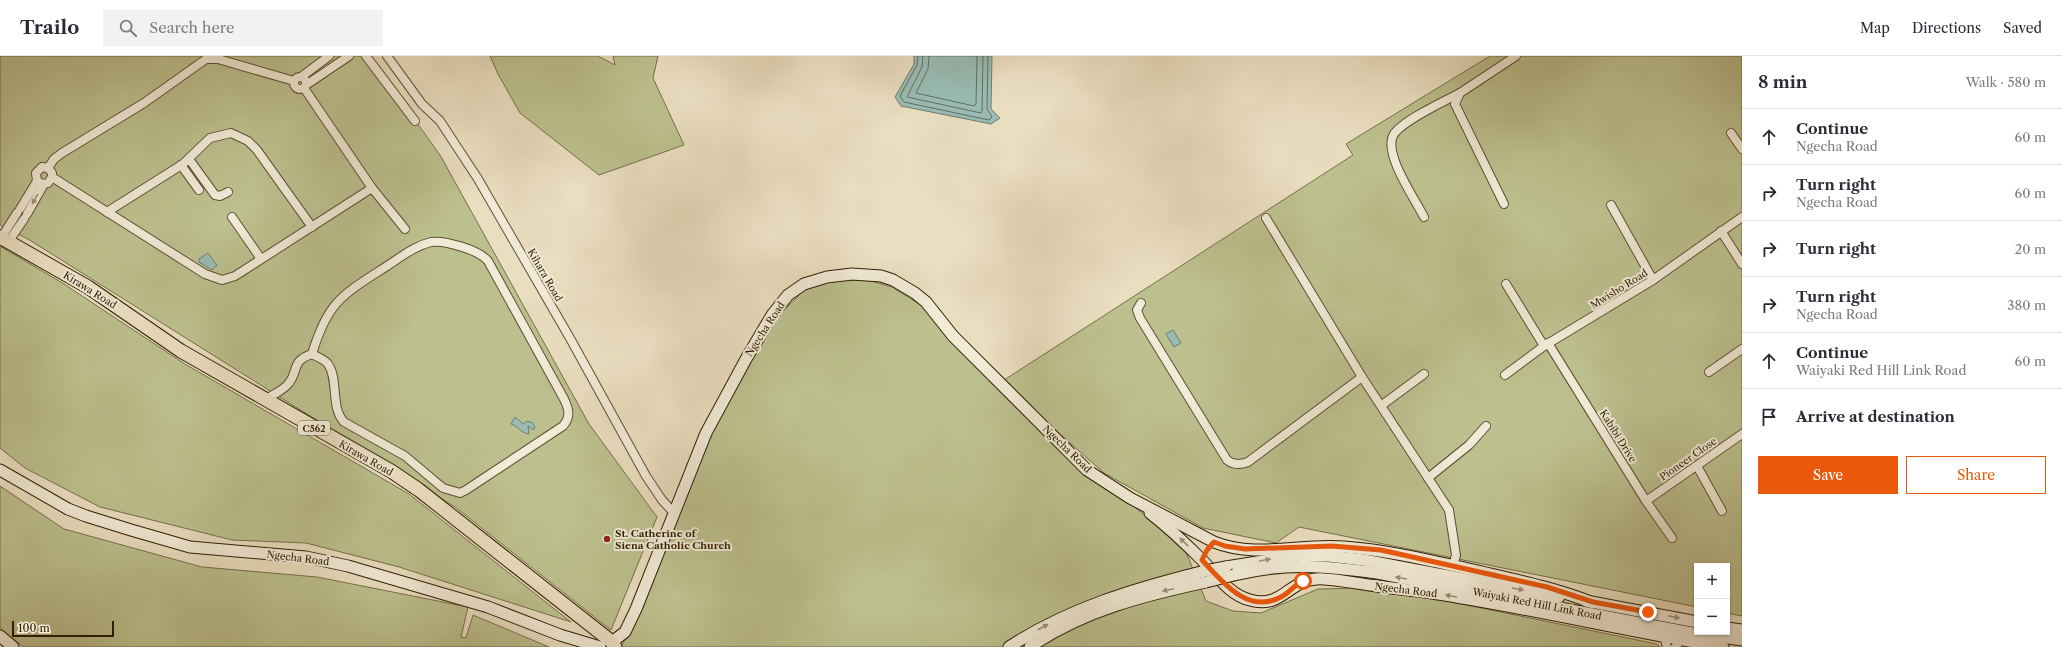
<!DOCTYPE html>
<html lang="en">
<head>
<meta charset="utf-8">
<style>
	:root { --surface:#fff; --page:#f2f2f3; --text:#2b2b33; --muted:#7c7c81; --line:#e1e1e2; --accent:#ea580c }
	body { margin:0; font-family:"Libre Caslon Text",serif; background:var(--page); color:var(--text) }
	.controls { position:absolute; right:12px; bottom:12px; display:grid; overflow:hidden; border-radius:0px; box-shadow:0 1px 3px #0004 }
	.controls button { width:36px; height:36px; display:grid; place-items:center; padding:0; border:0; border-bottom:1px solid var(--line); background:var(--surface); color:var(--text); font:20px sans-serif }
	.scale { position:absolute; left:12px; bottom:10px; width:102px; box-sizing:border-box; padding-left:4px; border:2px solid #311e03; border-top:0; font-size:11px; line-height:14px; white-space:nowrap; color:#311e03; -webkit-text-stroke:3px #f1ead6; paint-order:stroke }
	.stop { position:absolute; width:12px; height:12px; margin:-9px; border:3px solid #ea580c; border-radius:50%; background:#fff }
	.stop.end { background:#ea580c; border-color:#fff; box-shadow:0 1px 4px #0008 }
	.list { margin:0; padding:0; list-style:none }
	h2 { display:flex; justify-content:space-between; align-items:center; height:52px; margin:0; padding:0 16px; font-size:17px }
	h2 small { font-size:13px; font-weight:400; color:var(--muted) }
	.list li { display:grid; grid-template-columns:26px 1fr auto; gap:12px; align-items:center; box-sizing:border-box; height:56px; padding:0 16px; border-top:1px solid var(--line) }
	.list b { display:block; font-size:15px; white-space:nowrap }
	.list p { margin:0; font-size:13px; white-space:nowrap; color:var(--muted) }
	.list em { font-size:13px; font-style:normal; color:var(--muted) }
	.actions { display:flex; gap:8px; padding:12px 16px }
	.actions a { flex:1; padding:9px 0; border:1px solid var(--accent); border-radius:0px; text-align:center; font-size:14px; color:var(--accent) }
	.actions .main { background:var(--accent); color:#fff }
	.icon { flex:none; width:22px; height:22px; fill:none; stroke:currentColor; stroke-width:2; stroke-linecap:round; stroke-linejoin:round }
	.map { position:relative; flex:none; width:1742px; height:591px; overflow:hidden }
	header { display:flex; align-items:center; gap:24px; box-sizing:border-box; height:56px; padding:0 20px; background:var(--surface); border-bottom:1px solid var(--line) }
	header strong { font-size:19px }
	nav { display:flex; gap:22px; margin-inline-start:auto; font-size:14px }
	.search { width:280px; height:36px; background:var(--page); display:flex; align-items:center; gap:10px; box-sizing:border-box; padding:0 14px; border-radius:0px; color:var(--muted); font-size:15px }
	main { display:flex }
	aside { flex:1; background:var(--surface) }
	.map>svg:first-child { display:block }
	.green { fill:#bcc08e; stroke:#766f48 }
	.water { fill:#98bcb4; stroke:#6f7d6d }
	.lines { fill:none; stroke-linecap:round; stroke-linejoin:round }
	.shore { stroke:#646d5c; stroke-width:1 }
	.street-casing { stroke:#5f4e32; stroke-width:10 }
	.secondary-casing { stroke:#311e03; stroke-width:13 }
	.primary-casing { stroke:#311e03; stroke-width:15 }
	.street { stroke:#f1ead6; stroke-width:8 }
	.secondary { stroke:#f1ead6; stroke-width:11 }
	.primary { stroke:#eadec0; stroke-width:13 }
	.secondary-bridge-casing { stroke:#311e03; stroke-width:13; stroke-linecap:butt }
	.secondary-bridge { stroke:#f1ead6; stroke-width:11 }
	.oneway { fill:#9b8e77 }
	.route { stroke:#ea580c; stroke-width:5 }
	.poi-dot { fill:#8f2418; stroke:#f1ead6; stroke-width:1.5 }
	.labels { text-anchor:middle; dominant-baseline:central; stroke-width:4; stroke-linejoin:round; paint-order:stroke }
	.shield { fill:#f1ead6; stroke:#6b5b42; stroke-width:1 }
	.shield-label { font-size:9px; font-weight:bold; fill:#311e03 }
	.street-label { font-size:10px; fill:#311e03; stroke:#f1ead6 }
	.poi-label { font-size:10px; font-weight:bold; fill:#311e03; stroke:#f1ead6; text-anchor:start }
</style>
</head>
<body>
<header>
<strong>Trailo</strong>
<div class="search"><svg class="icon" aria-label="search" viewBox="0 0 24 24"><circle cx="10" cy="10" r="6"/><path d="M15 15l6 6"/></svg>Search here</div>
<nav><a>Map</a><a>Directions</a><a>Saved</a></nav>
</header>
<main>
<div class="map">
<svg width="1742" height="591" viewBox="0 0 1742 591">
	<rect width="100%" height="100%" fill="#eadec0"/>
	<filter id="stains"><feTurbulence type="fractalNoise" baseFrequency=".005" numOctaves="4"/><feColorMatrix values="0 0 0 0 .2 0 0 0 0 .09 0 0 0 0 .02 0 0 0 .5 -.17"/></filter>
	<radialGradient id="worn" r=".72"><stop offset=".6" stop-color="#630" stop-opacity="0"/><stop offset="1" stop-color="#630" stop-opacity=".3"/></radialGradient>
	<g class="green">
		<polygon points="0,0 369,0 440,99 589,368 657,461 611,574 455,451 28,183 0,169"/>
		<polygon points="490,0 598,0 615,9 613,0 658,0 653,22 684,89 599,119 520,57 498,18"/>
		<polygon points="1490,0 1742,0 1742,560 1727,557 1727,510 1697,510 1697,551 1299,471 1276,487 1203,472 1104,417 1001,326 1353,99 1346,88"/>
		<polygon points="0,190 64,228 185,308 409,438 571,566 399,511 306,487 232,484 100,451 25,412 0,392"/>
		<polygon points="833,224 868,224 892,231 924,251 1127,445 1154,466 1186,496 1206,545 1233,555 1261,557 1318,533 1363,532 1408,537 1657,588 1660,591 621,591 646,543 695,407 741,318 778,260 806,232"/>
		<polygon points="0,430 64,473 202,511 317,521 468,551 461,581 466,582 473,559 549,591 23,591 0,572"/>
	</g>
	<g class="water">
		<polygon points="914,0 992,0 991,53 1000,62 991,68 901,50 895,41 914,8"/>
		<polygon points="208,197 217,209 212,214 199,206 199,203"/>
		<polygon points="1173,274 1181,287 1174,291 1166,278"/>
		<path d="M515,361L523,368L527,365L533,367L535,372L533,374L528,370L529,378C521,377 518,370 511,368Z"/>
	</g>
	<g class="lines">
		<g class="shore">
			<polyline points="918,0 917,9 900,40 904,46 989,64 992,61 987,53 988,0"/>
			<polyline points="923,0 922,11 907,41 981,57 982,55 983,0"/>
			<polyline points="929,0 928,13 916,37 974,50 976,48 977,0"/>
		</g>
		<defs>
			<g id="street">
				<polyline points="366,0 415,65"/>
				<polyline points="387,0 422,48 440,65 478,123 571,284 646,420 662,444 674,457"/>
				<circle cx="300" cy="27" r="6"/>
				<polyline points="301,21 329,0"/>
				<polyline points="306,29 349,0"/>
				<polyline points="304,32 372,132 405,173"/>
				<polyline points="1731,77 1742,93"/>
				<polyline points="189,103 215,139 220,140 228,136"/>
				<polyline points="181,109 199,134"/>
				<polyline points="48,112 54,103 62,97 144,47 206,3 218,3 294,25"/>
				<polyline points="52,121 48,127 42,128 37,125 36,117 42,111 48,112 52,117 52,121 205,218 222,224 235,220 372,132"/>
				<polyline points="1504,148 1455,48 1460,37 1516,0"/>
				<polyline points="1611,149 1653,224"/>
				<polyline points="20,153 37,125"/>
				<polyline points="107,156 183,108 210,82 231,77 248,85 257,94 312,171"/>
				<polyline points="27,158 44,128"/>
				<polyline points="232,161 261,203"/>
				<path d="M1424,161C1415,143 1384,99 1393,80C1399,66 1445,45 1460,37"/>
				<polyline points="1266,162 1362,321 1449,454 1456,499 1453,510"/>
				<polyline points="1721,175 1742,208"/>
				<polyline points="1,182 17,157"/>
				<path d="M431,186C445,184 479,194 488,205L564,343C569,353 571,361 563,370L466,434L460,437L443,432L405,400L344,366C330,351 339,324 328,308C324,303 317,301 312,298C328,245 342,239 387,210C401,201 414,190 431,186Z"/>
				<polyline points="10,187 13,179 24,163"/>
				<polyline points="1506,228 1544,290"/>
				<path d="M1141,247L1137,254L1140,262L1227,404C1233,409 1240,409 1248,406L1362,321"/>
				<polyline points="1548,287 1646,445 1672,482"/>
				<polyline points="1709,316 1742,293"/>
				<polyline points="1505,319 1544,290 1653,224 1742,161"/>
				<path d="M265,344C272,339 284,334 289,327C299,314 291,305 312,298"/>
				<polyline points="1382,349 1424,318"/>
				<polyline points="1697,410 1722,455"/>
				<polyline points="1428,422 1469,389 1486,370"/>
				<polyline points="1646,445 1742,378"/>
				<polyline points="1664,580 1667,591"/>
				<polyline points="1675,591 1681,584"/>
			</g>
			<g id="secondary">
				<polyline points="0,414 68,453 86,460 131,474 190,491 306,501 348,510 488,551 560,579 600,591"/>
				<path d="M1150,457C1168,471 1185,487 1201,503C1216,518 1229,539 1250,544C1284,554 1289,520 1324,523C1342,524 1359,528 1377,530C1395,533 1414,534 1432,537C1530,552 1626,575 1723,591"/>
				<polyline points="1226,511 1295,500 1328,500 1364,504 1559,541"/>
				<path d="M1234,519C1285,506 1325,510 1377,517L1692,577L1742,584"/>
				<polyline points="1586,545 1697,566"/>
				<polyline points="1727,572 1742,574"/>
				<polyline points="0,580 13,591"/>
				<path d="M612,586L625,576L636,553L706,377L746,303L772,259L788,239L804,228L827,221L852,218L881,220L893,224L915,237L926,246L953,280L1087,414L1130,442L1214,486C1256,503 1301,487 1344,491C1386,494 1428,504 1469,513C1511,523 1553,531 1593,547"/>
				<path d="M1009,591C1069,552 1136,532 1205,515"/>
				<path d="M1030,591C1082,555 1145,539 1206,526"/>
			</g>
			<polyline id="primary" points="0,181 88,231 181,295 391,415 419,434 612,586 615,591"/>
		</defs>
		<use href="#street" class="street-casing"/>
		<use href="#secondary" class="secondary-casing"/>
		<use href="#primary" class="primary-casing"/>
		<use href="#street" class="street"/>
		<use href="#secondary" class="secondary"/>
		<use href="#primary" class="primary"/>
		<defs>
			<g id="secondary-bridge">
				<polyline points="1205,515 1226,511"/>
				<polyline points="1206,526 1234,519"/>
			</g>
		</defs>
		<use href="#secondary-bridge" class="secondary-bridge-casing"/>
		<use href="#secondary-bridge" class="secondary-bridge"/>
	</g>
	<defs><path id="oneway-solid" d="M-6-.8H1V-3.2L6.5 0L1 3.2V.8H-6Z"/></defs>
	<g class="oneway">
		<use href="#oneway-solid" transform="translate(35 143) rotate(120)"/>
		<use href="#oneway-solid" transform="translate(1184 486) rotate(-137)"/>
		<use href="#oneway-solid" transform="translate(1265 504) rotate(-10)"/>
		<use href="#oneway-solid" transform="translate(1401 522) rotate(-170)"/>
		<use href="#oneway-solid" transform="translate(1518 533) rotate(10)"/>
		<use href="#oneway-solid" transform="translate(1168 534) rotate(168)"/>
		<use href="#oneway-solid" transform="translate(1451 540) rotate(-170)"/>
		<use href="#oneway-solid" transform="translate(1674 561) rotate(12)"/>
		<use href="#oneway-solid" transform="translate(1043 571) rotate(-28)"/>
	</g>
	<g class="lines">
		<path class="route" d="M1303,525C1294,529 1289,537 1281,541C1247,559 1222,525 1202,504L1207,494L1214,486L1225,490L1245,493L1332,490L1381,494L1547,531L1593,546L1648,556"/>
	</g>
	<circle class="poi-dot" cx="607" cy="483" r="4"/>
	<g class="labels">
		<rect class="shield" x="298" y="365" width="32" height="14" rx="3"/>
		<g class="shield-label">
			<text x="314" y="372">C562</text>
		</g>
		<g class="street-label">
			<text transform="translate(545 219) rotate(60)">Kihara Road</text>
			<text transform="translate(1619 233) rotate(-32)">Mwisho Road</text>
			<text transform="translate(90 234) rotate(32)">Kirawa Road</text>
			<text transform="translate(765 273) rotate(-57)">Ngecha Road</text>
			<text transform="translate(1618 380) rotate(58)">Kabibi Drive</text>
			<text transform="translate(1067 393) rotate(44)">Ngecha Road</text>
			<text transform="translate(366 402) rotate(30)">Kirawa Road</text>
			<text transform="translate(1688 403) rotate(-35)">Pioneer Close</text>
			<text transform="translate(298 502) rotate(7)">Ngecha Road</text>
			<text transform="translate(1406 534) rotate(7)">Ngecha Road</text>
			<text transform="translate(1537 548) rotate(11)">Waiyaki Red Hill Link Road</text>
		</g>
		<g class="poi-label">
			<text x="615" y="477">St. Catherine of<tspan x="615" dy="12">Siena Catholic Church</tspan></text>
		</g>
	</g>
	<rect width="100%" height="100%" filter="url(#stains)"/>
	<rect width="100%" height="100%" fill="url(#worn)"/>
</svg>
<div class="controls">
<button>+</button>
<button>−</button>
</div>
<div class="scale">100 m</div>
<div class="stop" style="left:1303px;top:525px"></div>
<div class="stop end" style="left:1648px;top:556px"></div>
</div>
<aside>
<h2>8 min<small>Walk · 580 m</small></h2>
<ul class="list">
<li><svg class="icon" aria-label="ahead" viewBox="0 0 24 24"><path d="M12 20V5M6 11l6-6 6 6"/></svg><div><b>Continue</b><p>Ngecha Road</p></div><em>60 m</em></li>
<li><svg class="icon" aria-label="right" viewBox="0 0 24 24"><path d="M7 20v-9h11M14 6l5 5-5 5"/></svg><div><b>Turn right</b><p>Ngecha Road</p></div><em>60 m</em></li>
<li><svg class="icon" aria-label="right" viewBox="0 0 24 24"><path d="M7 20v-9h11M14 6l5 5-5 5"/></svg><div><b>Turn right</b></div><em>20 m</em></li>
<li><svg class="icon" aria-label="right" viewBox="0 0 24 24"><path d="M7 20v-9h11M14 6l5 5-5 5"/></svg><div><b>Turn right</b><p>Ngecha Road</p></div><em>380 m</em></li>
<li><svg class="icon" aria-label="ahead" viewBox="0 0 24 24"><path d="M12 20V5M6 11l6-6 6 6"/></svg><div><b>Continue</b><p>Waiyaki Red Hill Link Road</p></div><em>60 m</em></li>
<li><svg class="icon" aria-label="arrive" viewBox="0 0 24 24"><path d="M6 21V4h12l-3 4 3 4H6"/></svg><div><b>Arrive at destination</b></div></li>
</ul>
<div class="actions"><a class="main">Save</a><a>Share</a></div>
</aside>
</main>
</body>
</html>
